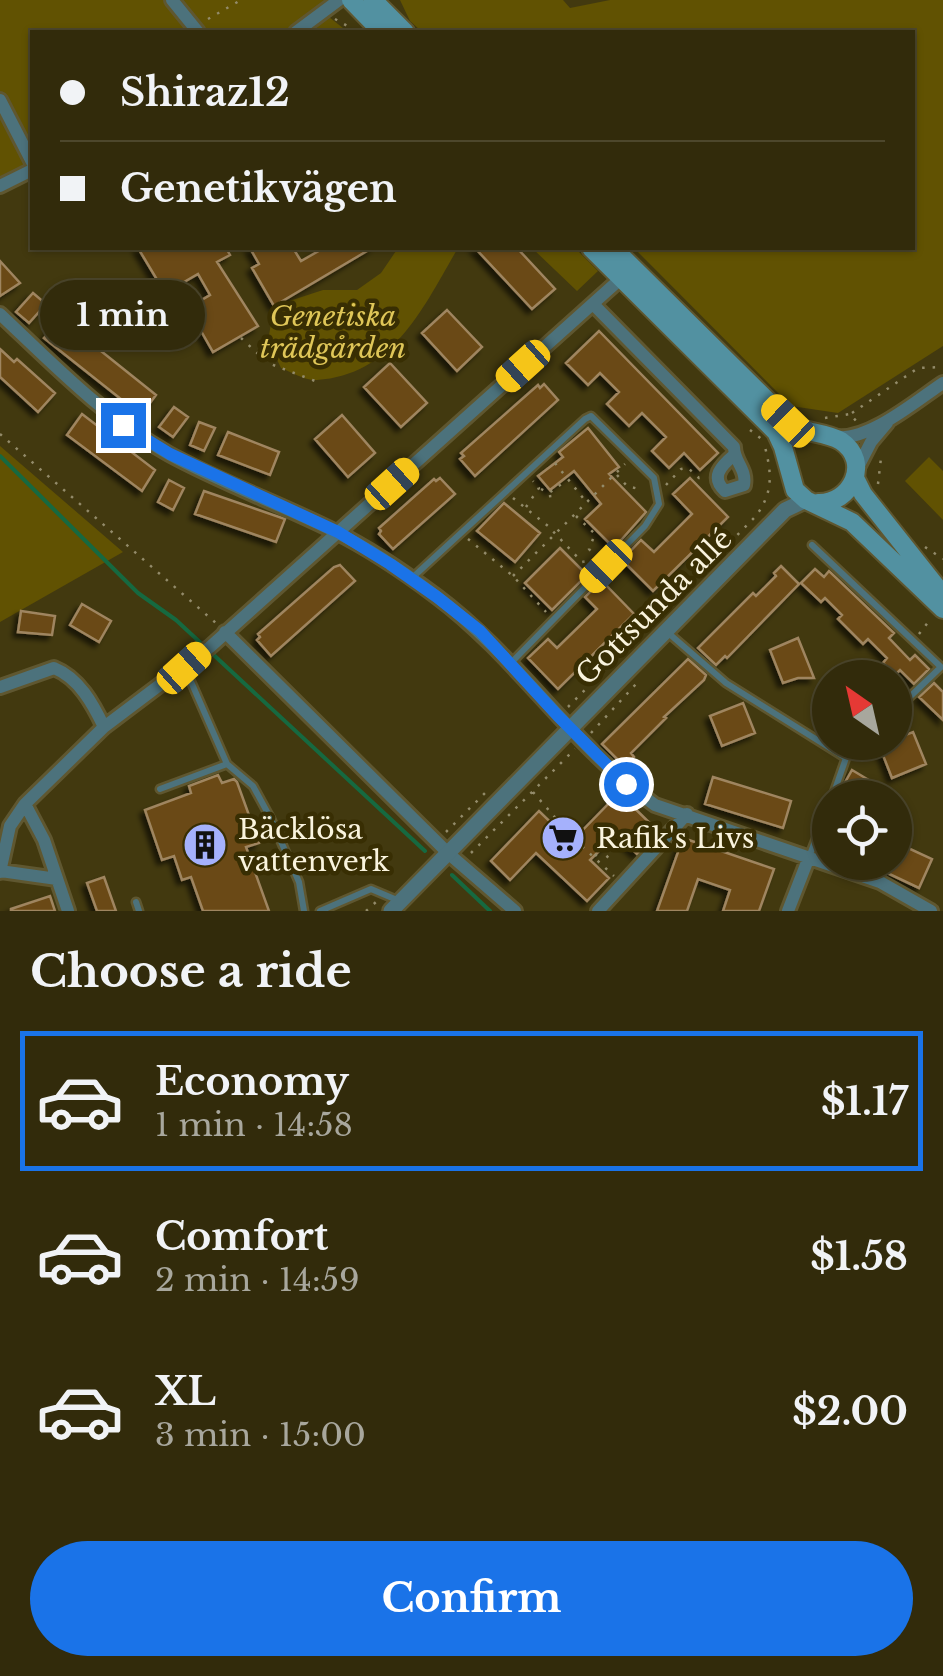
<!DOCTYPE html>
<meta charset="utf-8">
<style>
:root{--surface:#322b0b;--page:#3a3314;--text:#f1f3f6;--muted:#a8a79d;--line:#4d472c;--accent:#1a73e8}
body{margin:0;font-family:"Libre Baskerville",serif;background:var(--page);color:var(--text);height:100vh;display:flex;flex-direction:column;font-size:38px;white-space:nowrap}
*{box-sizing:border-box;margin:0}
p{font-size:32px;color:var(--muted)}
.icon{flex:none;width:55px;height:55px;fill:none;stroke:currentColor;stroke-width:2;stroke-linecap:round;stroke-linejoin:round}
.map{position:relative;height:911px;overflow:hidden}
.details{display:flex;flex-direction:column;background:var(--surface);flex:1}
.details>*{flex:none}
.hud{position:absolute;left:30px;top:30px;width:885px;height:220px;border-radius:0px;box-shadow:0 2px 8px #0004,0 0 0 2px var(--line);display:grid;align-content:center;height:220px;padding:0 30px;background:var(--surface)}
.needle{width:65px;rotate:326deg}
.controls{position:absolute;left:812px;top:660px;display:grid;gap:20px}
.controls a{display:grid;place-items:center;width:100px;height:100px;border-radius:50%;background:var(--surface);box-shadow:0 2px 8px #0004,0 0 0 2px var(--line);font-size:50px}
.end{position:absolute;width:45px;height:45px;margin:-22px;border:12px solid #1a73e8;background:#fff;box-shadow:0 0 0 5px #fff}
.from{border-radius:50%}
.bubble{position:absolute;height:70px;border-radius:35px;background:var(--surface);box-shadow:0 2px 8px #0004,0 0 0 2px var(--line);font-size:32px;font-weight:800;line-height:70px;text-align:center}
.car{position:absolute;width:30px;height:60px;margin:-30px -15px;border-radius:12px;box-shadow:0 0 8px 2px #0007;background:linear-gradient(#f5c518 24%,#345 0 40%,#f5c518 0 76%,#345 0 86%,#f5c518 0)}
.hud b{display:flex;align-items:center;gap:35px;height:95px;font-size:38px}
.hud b+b{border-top:2px solid var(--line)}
.hud i{width:25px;height:25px;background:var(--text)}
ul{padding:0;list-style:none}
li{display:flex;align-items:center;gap:30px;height:140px;margin:0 20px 15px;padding:0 10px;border:5px solid transparent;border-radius:0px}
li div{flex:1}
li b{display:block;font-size:38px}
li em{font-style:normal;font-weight:800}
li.on{border-color:var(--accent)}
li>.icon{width:90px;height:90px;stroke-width:1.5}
h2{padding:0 30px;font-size:45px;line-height:120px}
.button{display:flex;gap:20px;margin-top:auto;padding:20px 30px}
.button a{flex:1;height:115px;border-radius:60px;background:var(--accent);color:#fff;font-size:40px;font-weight:800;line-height:115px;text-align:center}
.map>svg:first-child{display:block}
.green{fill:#615202}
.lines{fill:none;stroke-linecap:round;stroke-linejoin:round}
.stream{stroke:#166940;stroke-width:4}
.building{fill:#6a4a13;stroke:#9f8560;stroke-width:2.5;filter:url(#shadow)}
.service-casing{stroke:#5f5730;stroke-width:11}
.minor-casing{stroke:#5f5730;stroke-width:18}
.tertiary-casing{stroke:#5f5730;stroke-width:20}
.secondary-casing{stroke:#5f5730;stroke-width:22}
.path{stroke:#938b6a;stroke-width:2.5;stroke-dasharray:2.5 8;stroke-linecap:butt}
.service{stroke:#4c727c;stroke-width:6}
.minor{stroke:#4c727c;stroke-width:12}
.tertiary{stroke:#4c727c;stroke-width:15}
.secondary{stroke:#5291a1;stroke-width:18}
.route{stroke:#1a73e8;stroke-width:12}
.labels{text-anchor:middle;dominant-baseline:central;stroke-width:9;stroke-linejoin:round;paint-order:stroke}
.park-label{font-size:28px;font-style:italic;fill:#dfc658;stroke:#382e03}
.street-label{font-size:28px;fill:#faf4de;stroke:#382e03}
.poi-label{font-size:28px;fill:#faf4de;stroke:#382e03;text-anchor:start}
</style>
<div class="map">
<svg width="943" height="911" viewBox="0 0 943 911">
<defs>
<filter id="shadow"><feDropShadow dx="-4.5" dy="4.5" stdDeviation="2.5" flood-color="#0009"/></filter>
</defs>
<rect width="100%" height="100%" fill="#42390f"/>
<path class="green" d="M0,0H327L324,13L348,32H318L312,23L296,32H32V170L0,186Z
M400,0H563L570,8L610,0H943V346L838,413L791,406L634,248H912V32H422L410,21Z
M398,248H458C424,306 394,375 317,380C306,381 291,372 281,368L268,341L274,306L323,290H357L381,273Z
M532,248H575L598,271L577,291Z
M0,446L123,552L0,622Z
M929,457L943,471V520L905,481Z"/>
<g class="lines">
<path class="stream" d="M0,456L138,593L176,620L425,851
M452,875L490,911"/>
</g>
<path class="building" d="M138,248H226L230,255L217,262L258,326L213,352L188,308L210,295L198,274L165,293Z
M250,248H293L301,261L324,248H372L274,306L252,268L259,264Z
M475,248H517L555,289L532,309Z
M0,261L20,283L0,296Z
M33,293L46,304L29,323L16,312Z
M447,310L482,347L457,371L422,333Z
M61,319L156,395L141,415L44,338Z
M599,331L718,453L700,470L684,453L669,468L652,451L666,437L642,413L629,426L607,404L619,392L600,373L588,385L566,363Z
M0,349L14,362L17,359L55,393L38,412L0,377Z
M390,363L427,403L401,427L364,387Z
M544,384L558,400L475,476L460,459L464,456L461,453L538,385L540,388Z
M174,407L188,417L173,437L159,427Z
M82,414L155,470L142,491L67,435Z
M342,415L375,453L348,477L315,439Z
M199,422L215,428L204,451L190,445Z
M588,428L619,467L609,474L646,512L614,548L585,519L601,504L574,471L550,490L538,476L563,457L559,452Z
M228,432L279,452L270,475L218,455Z
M440,478L455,494L393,549L379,534L381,531L379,528L434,479L436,481Z
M690,478L728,517L653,591L622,560L641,540L654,552L692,514L673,494Z
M169,480L184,488L173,510L158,502Z
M204,491L285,519L276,542L195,514Z
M504,503L540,533L515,562L477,531Z
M560,548L587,575L552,610L525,583Z
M340,565L355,581L271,656L257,640L260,637L258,634L334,567Z
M781,566L799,584L727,658L725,656L716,665L698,648L753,593L756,596L776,576L774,573Z
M815,569L824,577L829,571L894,633L889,638L910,660L915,655L929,669L914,684L900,670L895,675L883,663L887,658L868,639L863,644L838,619L842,615L825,598L821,602L801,583Z
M604,583L634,614L558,689L528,658L548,639L557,648L597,609L585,597L597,585L600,587Z
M82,604L111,621L99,642L70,625Z
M21,611L55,616L52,635L18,632Z
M798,638L814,678H798L783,683L770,650Z
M688,659L706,675L704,680L664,717L666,718L631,753L634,757L625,767L602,744Z
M934,683L943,692V720L919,697Z
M743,703L755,733L722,746L710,716Z
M913,732L926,764L892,778L879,745L895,742V739Z
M852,770L882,788L877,798H862L843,786Z
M218,775L222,783L234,779L237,782L259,843L246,847L269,911H203L191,877L182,880L174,856L162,860L145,810L191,793L189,786Z
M713,777L791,801L783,828L705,804Z
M619,793L658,831L637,854L616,834L590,860L609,878L587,901L536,853L510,880L491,861L539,811L571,842Z
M683,838L774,869L759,911H723L730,890L698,879L687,911H657Z
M895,842L932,859L919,888L864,862H895Z
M104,877L116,911H97L87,883Z
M50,896L55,911H11V909Z"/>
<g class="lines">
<defs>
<path id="service" d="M812,545L941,667L895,711
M412,578L585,419L591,416L654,478L659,504L645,526L510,664
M666,631L726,683L846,758L832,798
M185,668L227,764L253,786L271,819L299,882L304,911
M846,758L863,742
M160,789L227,764
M809,857L830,802
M136,902L139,911
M320,911L371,889L397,900"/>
<path id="minor" d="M172,0L198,32
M296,32L339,0
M0,100L32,162
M0,186L32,170
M593,304L734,447C734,462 747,469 744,485L725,491C710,477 721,466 734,455
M0,314C53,364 105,418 169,454C222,483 280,504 334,531C370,549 404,572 436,596C518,657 572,746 655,805L880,882L931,911
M836,437C869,441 916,401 943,383
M857,469L871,442L887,423
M225,632L449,854L515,911
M0,687L54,668C79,678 93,704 104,727
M25,804L44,840L68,911
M0,871L57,879
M0,872L10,826L25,804L104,727L210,647L627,273
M598,911L687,814
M788,911L809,857"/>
<path id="tertiary" d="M391,911L785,510L806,500"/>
<path id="secondary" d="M351,0L382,32
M373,0L405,32
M591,248L776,432L783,447L795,490L806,500L852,522L943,609
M613,248L794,427C809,433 828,433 841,441C872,462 851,504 818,503
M855,478L863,494L943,595"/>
</defs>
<use href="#service" class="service-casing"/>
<use href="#minor" class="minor-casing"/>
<use href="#tertiary" class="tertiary-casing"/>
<use href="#secondary" class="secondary-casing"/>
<path class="path" d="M208,19L241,0
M335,19L358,32
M241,338L268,363L315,381
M852,413L918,368L943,367
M825,418L850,414L857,422
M750,430L763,440
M0,434L217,624
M555,463L587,503
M617,475L627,486L643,490
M878,484L881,458L879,453
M666,485L681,469L688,468L699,478L707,477
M541,489L549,493L567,480
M550,495L551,504
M513,498L548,526L582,562L598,559
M526,507L539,488L533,481
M576,516L595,534L589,549L596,557
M468,539L513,576L546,612
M925,547L943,559
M513,576L625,464
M919,634L929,621
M568,707L756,516C773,492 772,475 765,447
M591,733L636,684
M533,792L572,837L614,876
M446,832L486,792
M471,853L575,749
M595,856L606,845L613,851L601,863
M366,911L376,902"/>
<use href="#service" class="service"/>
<use href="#minor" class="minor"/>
<use href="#tertiary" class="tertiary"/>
<use href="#secondary" class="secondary"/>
</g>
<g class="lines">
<path class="route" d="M123,425L170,454L338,532L390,564L437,597L480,631L558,716L626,784"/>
</g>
<defs>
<symbol id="supermarket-disc" viewBox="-11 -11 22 22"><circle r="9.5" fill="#a5b1fc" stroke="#382e03"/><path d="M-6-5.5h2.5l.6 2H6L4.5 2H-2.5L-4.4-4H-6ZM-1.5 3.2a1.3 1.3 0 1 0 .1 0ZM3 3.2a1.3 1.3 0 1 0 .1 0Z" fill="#111"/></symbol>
<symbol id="building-disc" viewBox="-11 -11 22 22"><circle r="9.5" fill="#a5b1fc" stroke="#382e03"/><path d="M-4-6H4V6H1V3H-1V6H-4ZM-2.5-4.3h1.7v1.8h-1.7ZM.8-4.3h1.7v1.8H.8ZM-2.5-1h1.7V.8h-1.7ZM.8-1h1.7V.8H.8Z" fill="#111"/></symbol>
</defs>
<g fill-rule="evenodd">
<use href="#supermarket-disc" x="538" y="813" width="50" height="50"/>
<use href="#building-disc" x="180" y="820" width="50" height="50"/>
</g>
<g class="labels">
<g class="park-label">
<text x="333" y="316">Genetiska<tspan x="333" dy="32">trädgården</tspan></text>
</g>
<g class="street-label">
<text transform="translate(654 607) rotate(-45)">Gottsunda allé</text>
</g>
<g class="poi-label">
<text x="238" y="829">Bäcklösa<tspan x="238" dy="32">vattenverk</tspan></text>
<text x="596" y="838">Rafik's Livs</text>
</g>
</g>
</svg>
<div class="controls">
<a><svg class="needle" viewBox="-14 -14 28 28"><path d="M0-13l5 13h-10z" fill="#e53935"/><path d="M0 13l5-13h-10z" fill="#a8a79d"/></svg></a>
<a><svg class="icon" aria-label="locate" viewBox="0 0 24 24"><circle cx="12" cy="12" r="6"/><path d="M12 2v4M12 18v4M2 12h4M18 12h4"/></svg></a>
</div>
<i class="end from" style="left:626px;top:784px"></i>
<i class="end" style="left:123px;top:425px"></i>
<div class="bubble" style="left:40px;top:280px;width:165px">1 min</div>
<i class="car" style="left:523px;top:366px;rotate:228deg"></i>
<i class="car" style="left:788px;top:421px;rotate:314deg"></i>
<i class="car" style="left:392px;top:484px;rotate:48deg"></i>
<i class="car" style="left:606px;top:566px;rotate:224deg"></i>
<i class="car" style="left:184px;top:668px;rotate:48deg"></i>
<div class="hud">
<b><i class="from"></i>Shiraz12</b>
<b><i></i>Genetikvägen</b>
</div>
</div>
<section class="details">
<h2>Choose a ride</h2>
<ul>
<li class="on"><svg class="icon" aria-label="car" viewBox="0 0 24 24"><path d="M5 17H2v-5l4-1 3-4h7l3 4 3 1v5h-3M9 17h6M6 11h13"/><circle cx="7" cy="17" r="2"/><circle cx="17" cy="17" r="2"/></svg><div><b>Economy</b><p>1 min · 14:58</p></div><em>$1.17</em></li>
<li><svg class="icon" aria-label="car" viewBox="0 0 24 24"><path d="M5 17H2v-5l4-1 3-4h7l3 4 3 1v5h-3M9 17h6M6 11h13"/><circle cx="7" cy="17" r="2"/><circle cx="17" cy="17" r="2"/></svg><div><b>Comfort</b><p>2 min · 14:59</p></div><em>$1.58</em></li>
<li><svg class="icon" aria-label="car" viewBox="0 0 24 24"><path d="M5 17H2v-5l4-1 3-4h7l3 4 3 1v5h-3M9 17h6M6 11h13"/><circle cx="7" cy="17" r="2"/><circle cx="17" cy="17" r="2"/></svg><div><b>XL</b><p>3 min · 15:00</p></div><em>$2.00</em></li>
</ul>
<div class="button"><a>Confirm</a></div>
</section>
